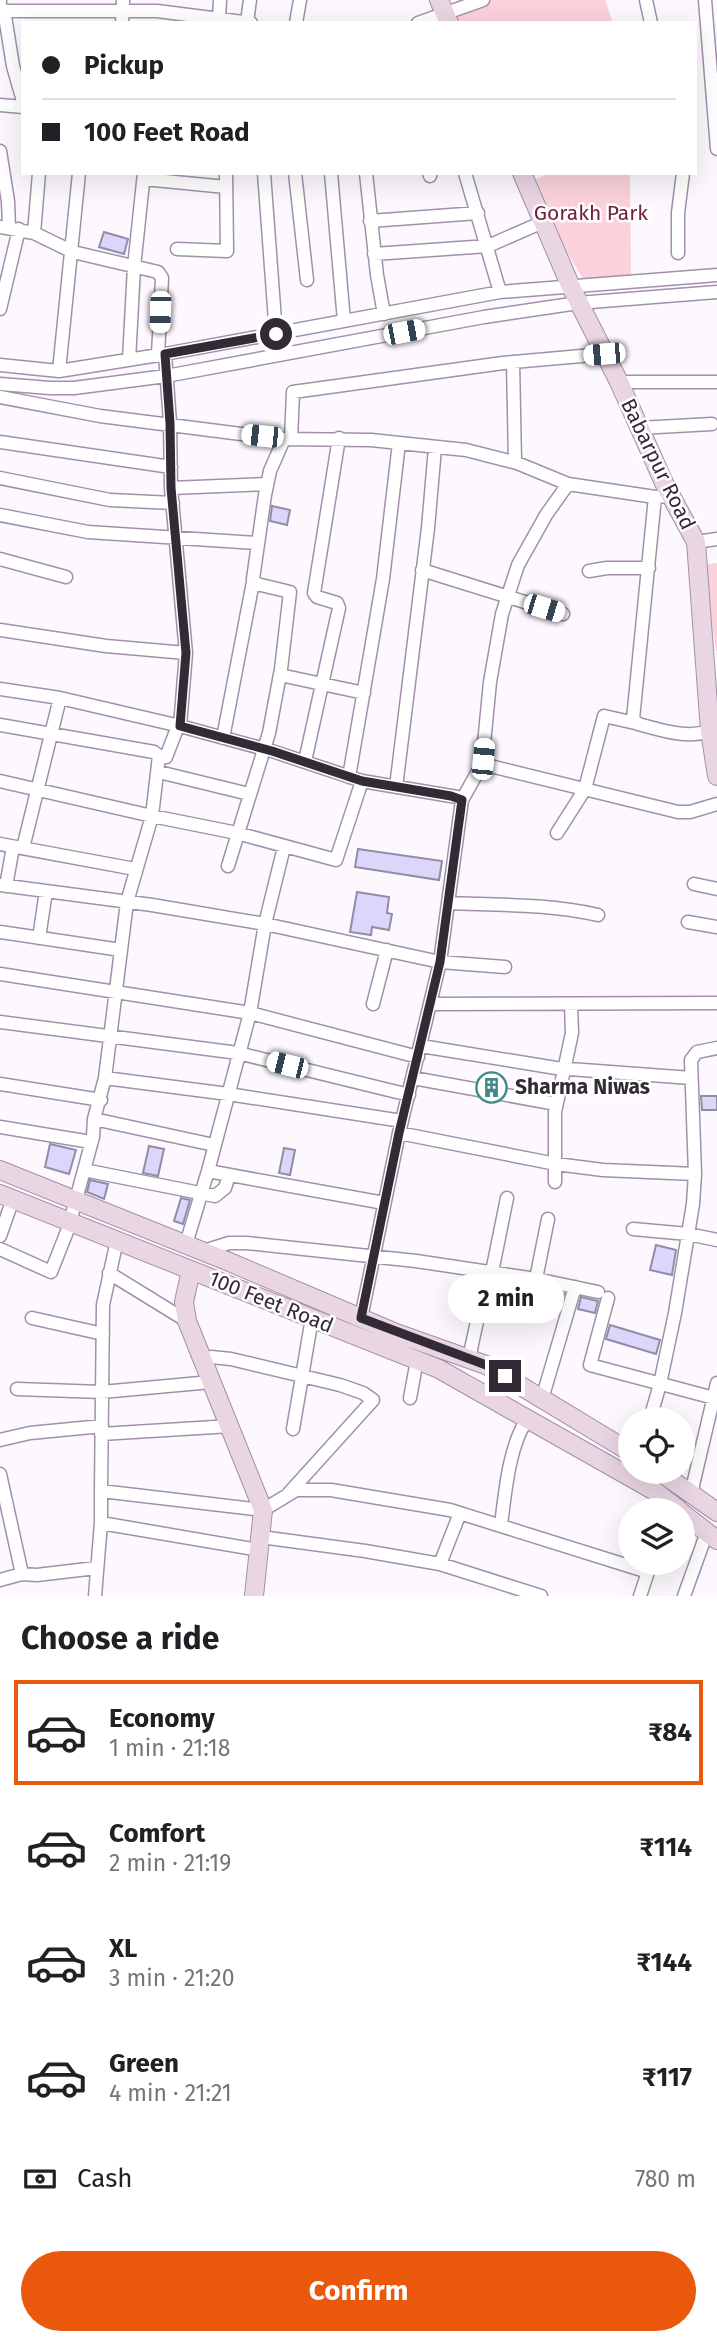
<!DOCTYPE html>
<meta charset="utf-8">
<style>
:root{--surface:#fff;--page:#f6f6f6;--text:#202124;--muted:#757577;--line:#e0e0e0;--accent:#ea580c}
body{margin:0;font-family:"Fira Sans",sans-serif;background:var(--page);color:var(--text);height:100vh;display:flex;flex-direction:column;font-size:26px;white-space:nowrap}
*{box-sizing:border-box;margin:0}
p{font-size:23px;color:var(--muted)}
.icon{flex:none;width:38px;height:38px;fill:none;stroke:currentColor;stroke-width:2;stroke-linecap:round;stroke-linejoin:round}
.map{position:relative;height:1596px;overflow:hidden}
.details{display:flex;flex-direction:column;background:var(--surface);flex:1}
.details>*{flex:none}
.banner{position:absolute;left:21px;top:21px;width:676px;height:154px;border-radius:0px;box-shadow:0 7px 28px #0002;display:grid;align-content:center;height:154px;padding:0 21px;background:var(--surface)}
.fabs{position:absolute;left:618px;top:1407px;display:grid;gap:14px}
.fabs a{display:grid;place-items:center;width:77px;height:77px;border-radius:50%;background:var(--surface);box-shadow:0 7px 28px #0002;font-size:35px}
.end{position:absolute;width:32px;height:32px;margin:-16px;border:9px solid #322b35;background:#fff;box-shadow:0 0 0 4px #fff}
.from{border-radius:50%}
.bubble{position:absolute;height:49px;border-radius:24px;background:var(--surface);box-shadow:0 7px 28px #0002;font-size:23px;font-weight:700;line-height:49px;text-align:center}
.car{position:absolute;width:21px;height:42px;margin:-21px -10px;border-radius:9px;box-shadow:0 0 5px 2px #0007;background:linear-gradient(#fff 24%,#345 0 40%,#fff 0 76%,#345 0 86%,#fff 0)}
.banner b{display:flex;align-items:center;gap:24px;height:66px;font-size:26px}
.banner b+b{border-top:2px solid var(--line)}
.banner i{width:18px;height:18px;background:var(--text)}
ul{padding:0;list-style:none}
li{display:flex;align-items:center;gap:21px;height:105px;margin:0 14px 10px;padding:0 7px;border:4px solid transparent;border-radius:0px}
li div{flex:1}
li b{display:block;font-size:26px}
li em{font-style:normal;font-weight:700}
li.selected{border-color:var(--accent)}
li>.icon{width:63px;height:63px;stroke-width:1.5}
h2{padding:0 21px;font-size:32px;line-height:84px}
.pay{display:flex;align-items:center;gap:18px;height:77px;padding:0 21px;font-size:26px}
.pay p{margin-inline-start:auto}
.cta{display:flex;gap:14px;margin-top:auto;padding:14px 21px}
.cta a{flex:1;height:80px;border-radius:42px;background:var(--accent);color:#fff;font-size:28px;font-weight:700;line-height:80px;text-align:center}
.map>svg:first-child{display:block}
.green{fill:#fbd2db}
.building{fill:#dbd6fa;stroke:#918ca7;stroke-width:2}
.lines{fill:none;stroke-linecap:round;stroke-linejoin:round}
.street-casing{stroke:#a290a9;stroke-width:15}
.secondary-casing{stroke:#a290a9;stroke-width:20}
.street{stroke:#fff;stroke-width:12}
.secondary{stroke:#ead5e3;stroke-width:18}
.route{stroke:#322b35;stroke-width:9}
.labels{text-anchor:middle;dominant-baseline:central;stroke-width:5;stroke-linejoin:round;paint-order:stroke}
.park-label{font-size:21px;fill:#71233d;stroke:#fff}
.street-label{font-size:21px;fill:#322b35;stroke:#fff}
.poi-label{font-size:21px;font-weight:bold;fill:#322b35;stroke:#fff;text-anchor:start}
</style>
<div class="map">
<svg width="717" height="1596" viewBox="0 0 717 1596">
<rect width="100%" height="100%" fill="#fcf8fe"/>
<path class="green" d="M459,0H605L613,23H457L450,5Z
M550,173H630L631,276L585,282C568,253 540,212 536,179Z
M717,563V651H716L704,565Z"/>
<path class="building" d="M104,232L128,239L124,254L99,247Z
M272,506L290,510L287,525L270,521Z
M358,849L442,861L439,880L355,867Z
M357,892L389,897L387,913L392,914L389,930L372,927L371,935L350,932Z
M701,1096H717V1110H702Z
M50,1144L76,1150L69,1174L45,1167Z
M149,1146L164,1149L158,1176L143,1173Z
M284,1148L295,1150L290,1175L279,1173Z
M90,1180L108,1184L104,1199L87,1192Z
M181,1198L190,1200L183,1224L174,1221Z
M656,1245L676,1250L672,1275L650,1270Z
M546,1290L564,1294L561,1304L544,1300Z
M581,1297L598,1301L595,1313L578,1309Z
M610,1325L660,1340L656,1354L606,1339Z"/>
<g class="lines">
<defs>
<path id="street" d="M646,0L651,23
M705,0L717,149
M0,2V0
M4,10L13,66L23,101
M0,11H157L251,23
M219,18L220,0
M247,22L250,0
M122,23L123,0
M296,23L300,0
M418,23L483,0
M0,105L23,107
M0,151L8,201L9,228
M264,173L276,334
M295,173L307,280
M331,173L344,321
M366,173L377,275L384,314
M429,173L430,176
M465,173L500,292
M144,179L226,187
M370,221L478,213
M0,227L34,233L73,252L158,272L162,278L158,354
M34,233L39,173
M177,249L227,251L226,173
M678,253V213L683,173
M374,254L488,246L543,222
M0,309L19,229
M165,354L170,423L171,488L186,653L180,726
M129,360L134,267L144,173
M513,362L515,462
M0,365L59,371L165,354L500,292L717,275
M59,371L79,173
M619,382H717
M0,384L50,388H74L166,376L484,317L578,303L717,292
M0,397L100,416L241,434L284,439L371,440L466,450L517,463L568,484L655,497L671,496
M639,428L712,424
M291,439L293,392L503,363L604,354
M0,442L171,467
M0,478L110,500L173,503
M171,488L267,484
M655,497L633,719L638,724C662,730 685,739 710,731
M0,515L88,532L257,543
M696,542L717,539
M0,559L66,577
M422,570L563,614
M589,571L607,568H649
M0,630L106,646L186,653
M280,675L364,693
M0,689L60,698L180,726L272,751L362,781L457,797L462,800
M0,725L154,752L159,756L166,757L178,726
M223,738L253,582
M305,761L339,608L337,603L317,597L314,593L339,438
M482,764L678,812H690L717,804
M159,772L249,794
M349,777L383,579L399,443
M0,781L152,816L237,833L336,860L362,781
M396,787L428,528L435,448
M557,833L585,789L604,716L635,723
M0,844L135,869
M23,848L60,698
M228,866L269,733L281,669L290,592L257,584L253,579L265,495L270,471L284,439
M694,884L717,889
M0,885L152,905L265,924L440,962L505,967
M6,886L13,847
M449,903C499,905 549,904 598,915
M688,922L717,927
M0,932L121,950
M39,938L46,891
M0,974L250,1013L418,1057
M373,1004L387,950
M430,1004L717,1003
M0,1022L238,1053L409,1095
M421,1046L556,1068L691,1078
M105,1078L228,1094L402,1121
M413,1078L556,1104
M0,1084L101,1100
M94,1119L214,1145
M0,1127L91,1142
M399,1133L556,1164L603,1170L695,1174
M84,1170L215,1196L225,1188L229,1175
M208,1171L250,1013L265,924L284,847
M555,1182V1112L572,1033L571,1004
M633,1229L688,1234L717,1240
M0,1236L13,1199
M186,1244L208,1171L384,1203
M0,1249L51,1272L68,1229L93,1137L94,1119L105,1078L127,902L152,816L159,756
M204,1251L229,1243H247L416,1261L536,1279L598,1292
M492,1272L507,1198
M109,1273L187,1321
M536,1279L548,1219
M608,1298L590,1365L714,1398
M32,1318L103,1334
M361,1318L399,1133L440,962L462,800L482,764L490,682L502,614L518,565L546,515L568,484
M471,1359V1349L488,1271
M203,1360L211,1357L231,1359L340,1385L363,1393L373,1400L289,1493
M17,1389L102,1392L211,1382
M410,1398L417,1360
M542,1399L575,1287
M650,1419L660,1384L675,1313L693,1204L695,1174L691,1060L697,1052L717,1048
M293,1429L312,1318
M101,1434L231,1426
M0,1440L30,1433L102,1426
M0,1474L22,1574L37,1575L96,1568
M101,1491L103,1305L117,1240
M693,1495V1485L717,1383
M101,1523V1491L263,1510L296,1490H331L450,1510L648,1572
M501,1525C505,1494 509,1445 527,1420
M261,1537L365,1551L440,1564L541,1596
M440,1564L460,1513
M0,1580L22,1574
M95,1596L101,1523L259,1550
M640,1596L651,1563
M684,1596L707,1532"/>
<path id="secondary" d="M439,0L449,23
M522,173L571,287L619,382L665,485L696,542L710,731L717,776
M0,1170L227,1261L396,1333L486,1365L630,1452
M0,1194L439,1369L653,1490L679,1510
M191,1270L184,1302L187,1321L263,1510L254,1596
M660,1472L717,1512
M682,1513L717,1540"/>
</defs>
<use href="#street" class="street-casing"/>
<use href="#secondary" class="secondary-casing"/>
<use href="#street" class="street"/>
<use href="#secondary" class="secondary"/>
</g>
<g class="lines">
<path class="route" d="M276,334L165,354L170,423L171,488L186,653L180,726L272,751L362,781L451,796L462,800L440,962L399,1133L361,1318L486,1365L505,1376"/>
</g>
<defs>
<symbol id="building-ring" viewBox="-11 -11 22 22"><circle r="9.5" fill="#fff" stroke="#40888a" stroke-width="1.5"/><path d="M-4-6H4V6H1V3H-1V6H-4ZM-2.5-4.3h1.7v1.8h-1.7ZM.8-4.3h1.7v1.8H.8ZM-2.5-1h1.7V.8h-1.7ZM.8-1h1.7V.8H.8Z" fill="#40888a"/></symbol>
</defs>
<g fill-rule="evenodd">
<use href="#building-ring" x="474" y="1070" width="35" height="35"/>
</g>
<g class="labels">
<g class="park-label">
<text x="591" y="213">Gorakh Park</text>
</g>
<g class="street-label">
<text transform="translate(658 464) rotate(64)">Babarpur Road</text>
<text transform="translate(271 1302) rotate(22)">100 Feet Road</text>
</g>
<g class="poi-label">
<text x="515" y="1087">Sharma Niwas</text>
</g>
</g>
</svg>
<div class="fabs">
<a><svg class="icon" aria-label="locate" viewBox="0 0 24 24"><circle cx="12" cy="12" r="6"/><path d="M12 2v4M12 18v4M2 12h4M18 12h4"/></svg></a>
<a><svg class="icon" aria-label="layers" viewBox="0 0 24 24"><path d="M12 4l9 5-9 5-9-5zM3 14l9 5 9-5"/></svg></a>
</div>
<i class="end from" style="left:276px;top:334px"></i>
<i class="end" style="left:505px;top:1376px"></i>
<div class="bubble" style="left:448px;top:1274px;width:116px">2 min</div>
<i class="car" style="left:160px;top:312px;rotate:182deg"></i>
<i class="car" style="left:404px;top:332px;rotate:79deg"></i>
<i class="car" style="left:604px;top:354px;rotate:265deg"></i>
<i class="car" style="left:262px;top:436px;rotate:276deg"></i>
<i class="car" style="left:544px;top:608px;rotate:107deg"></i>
<i class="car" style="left:483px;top:759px;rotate:5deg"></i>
<i class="car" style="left:287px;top:1065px;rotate:284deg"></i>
<div class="banner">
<b><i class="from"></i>Pickup</b>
<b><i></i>100 Feet Road</b>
</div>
</div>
<section class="details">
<h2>Choose a ride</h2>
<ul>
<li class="selected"><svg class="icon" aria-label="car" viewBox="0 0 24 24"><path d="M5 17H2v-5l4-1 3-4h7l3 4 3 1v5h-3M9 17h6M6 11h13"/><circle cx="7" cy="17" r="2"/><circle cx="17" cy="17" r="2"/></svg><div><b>Economy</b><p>1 min · 21:18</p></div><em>₹84</em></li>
<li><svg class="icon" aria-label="car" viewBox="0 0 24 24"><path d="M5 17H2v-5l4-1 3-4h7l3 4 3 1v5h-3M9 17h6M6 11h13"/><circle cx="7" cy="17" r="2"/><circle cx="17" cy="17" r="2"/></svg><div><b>Comfort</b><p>2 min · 21:19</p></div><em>₹114</em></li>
<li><svg class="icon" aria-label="car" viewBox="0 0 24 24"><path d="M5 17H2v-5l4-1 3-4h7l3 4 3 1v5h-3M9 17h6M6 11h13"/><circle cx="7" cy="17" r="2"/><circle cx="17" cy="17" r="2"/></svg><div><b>XL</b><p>3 min · 21:20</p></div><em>₹144</em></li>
<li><svg class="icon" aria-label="car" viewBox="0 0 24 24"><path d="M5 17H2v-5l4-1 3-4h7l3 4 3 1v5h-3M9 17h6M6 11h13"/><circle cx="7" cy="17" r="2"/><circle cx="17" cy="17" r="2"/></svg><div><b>Green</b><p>4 min · 21:21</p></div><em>₹117</em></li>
</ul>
<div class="pay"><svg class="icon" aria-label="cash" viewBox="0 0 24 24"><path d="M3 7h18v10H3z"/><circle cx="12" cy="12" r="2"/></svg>Cash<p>780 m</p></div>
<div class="cta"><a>Confirm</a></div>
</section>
